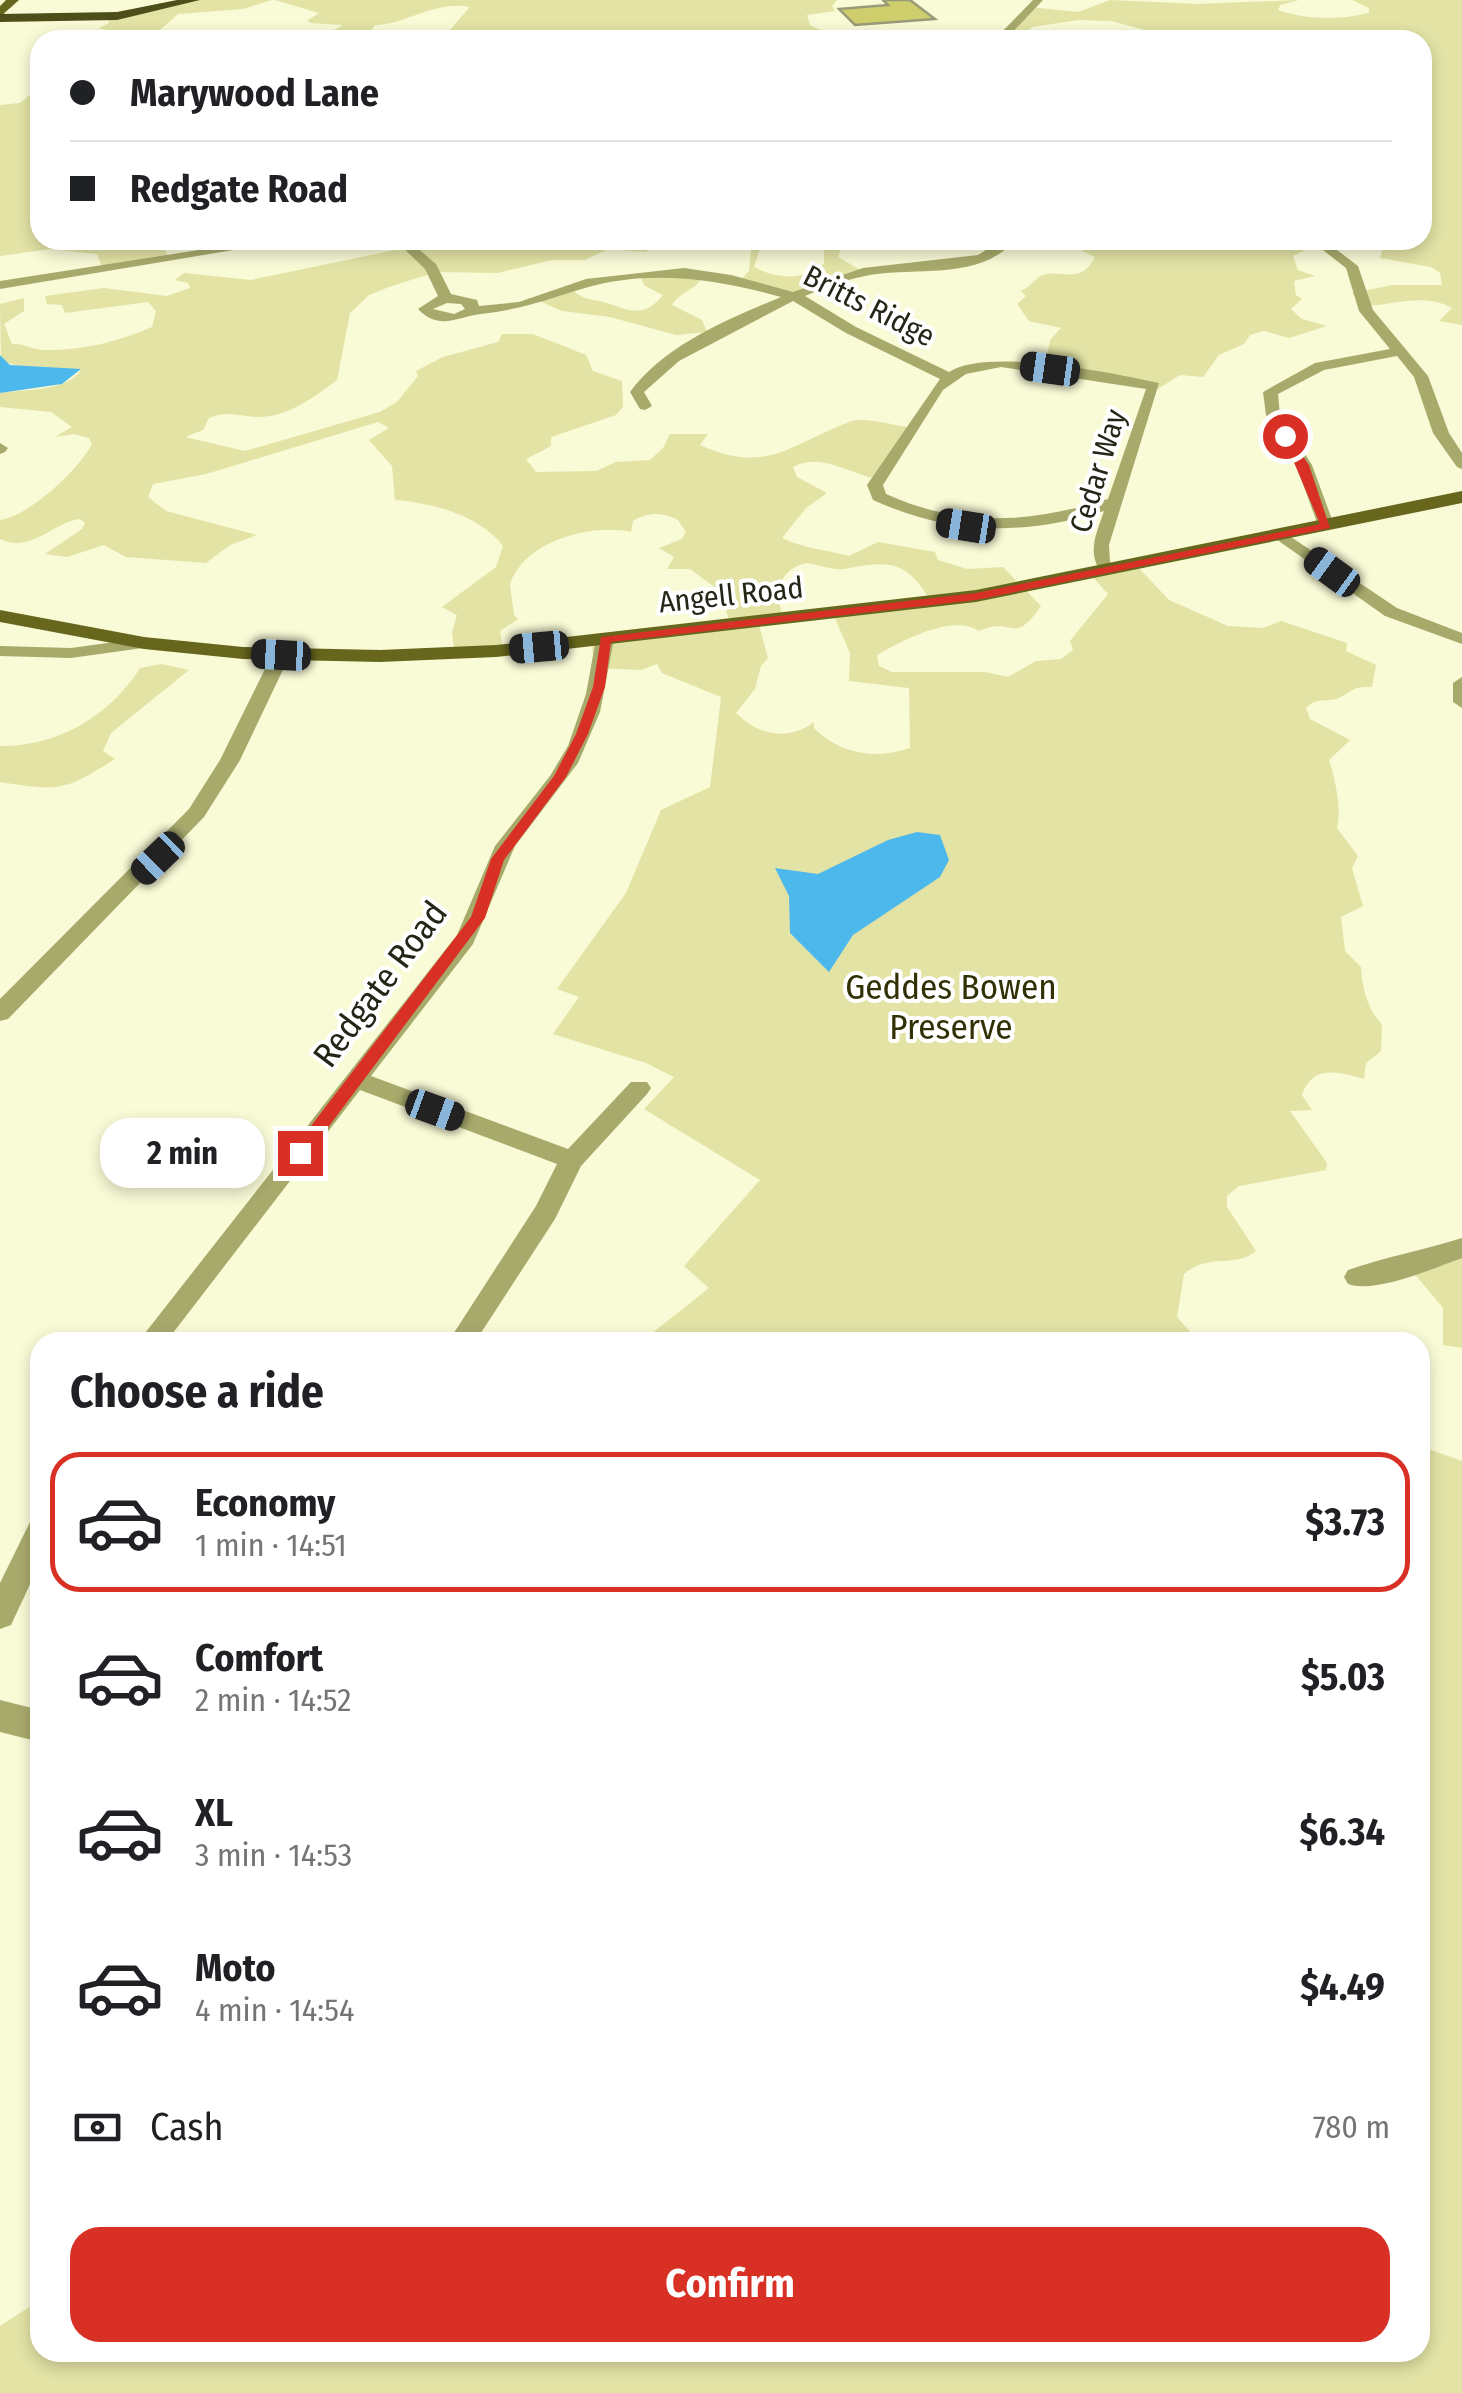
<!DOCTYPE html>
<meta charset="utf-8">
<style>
:root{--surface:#fff;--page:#f6f6f6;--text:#202124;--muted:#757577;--line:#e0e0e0;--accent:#d93025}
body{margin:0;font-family:"Fira Sans Condensed",sans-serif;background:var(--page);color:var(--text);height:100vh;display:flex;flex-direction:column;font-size:38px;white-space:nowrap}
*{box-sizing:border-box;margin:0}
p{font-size:32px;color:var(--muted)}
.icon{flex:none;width:55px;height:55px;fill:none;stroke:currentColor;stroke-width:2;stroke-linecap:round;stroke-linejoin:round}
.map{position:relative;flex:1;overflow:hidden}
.drawer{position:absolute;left:30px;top:1332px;width:1400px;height:1030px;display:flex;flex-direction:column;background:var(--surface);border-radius:30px;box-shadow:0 5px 15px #0003}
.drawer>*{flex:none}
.banner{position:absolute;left:30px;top:30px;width:1402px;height:220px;border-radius:30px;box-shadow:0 5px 15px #0003;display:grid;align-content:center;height:220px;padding:0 40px;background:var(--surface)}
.end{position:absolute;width:45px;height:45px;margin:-22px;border:12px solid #d93025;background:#fff;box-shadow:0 0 0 5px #fff}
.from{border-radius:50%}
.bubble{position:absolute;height:70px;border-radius:30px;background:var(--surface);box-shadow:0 5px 15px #0003;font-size:32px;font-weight:700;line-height:70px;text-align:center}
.car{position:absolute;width:30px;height:60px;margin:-30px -15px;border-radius:12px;box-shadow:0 0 8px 2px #0007;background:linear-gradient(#222 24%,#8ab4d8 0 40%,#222 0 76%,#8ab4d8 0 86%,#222 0)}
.banner b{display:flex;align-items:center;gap:35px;height:95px;font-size:38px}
.banner b+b{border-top:2px solid var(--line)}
.banner i{width:25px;height:25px;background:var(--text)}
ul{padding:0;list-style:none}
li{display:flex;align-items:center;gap:30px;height:140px;margin:0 20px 15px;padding:0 20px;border:5px solid transparent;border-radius:30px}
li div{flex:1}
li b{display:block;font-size:38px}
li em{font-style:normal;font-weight:700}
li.on{border-color:var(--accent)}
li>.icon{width:90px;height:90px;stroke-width:1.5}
h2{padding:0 40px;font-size:45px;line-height:120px}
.pay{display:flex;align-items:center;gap:25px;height:110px;padding:0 40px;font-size:38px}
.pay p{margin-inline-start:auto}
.cta{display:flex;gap:20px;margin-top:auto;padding:20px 40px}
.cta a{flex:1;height:115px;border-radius:30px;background:var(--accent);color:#fff;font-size:40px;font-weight:700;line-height:115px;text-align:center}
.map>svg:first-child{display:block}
.green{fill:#e2e3a5;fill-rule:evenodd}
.water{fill:#4db8ec}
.building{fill:#cecf6c;stroke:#999a78;stroke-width:2.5}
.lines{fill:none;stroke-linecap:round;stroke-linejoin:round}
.minor{fill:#a8aa6c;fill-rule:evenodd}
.major{fill:#66661d;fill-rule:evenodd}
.highway{fill:#4d4e19;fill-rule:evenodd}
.route{fill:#d93025}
.labels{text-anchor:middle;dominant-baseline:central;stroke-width:8;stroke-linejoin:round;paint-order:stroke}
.far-street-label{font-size:30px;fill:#252518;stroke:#fff}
.street-label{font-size:35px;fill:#252518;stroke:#fff}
.park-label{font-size:35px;fill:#313105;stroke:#fff}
</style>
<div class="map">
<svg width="1462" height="2393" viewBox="0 0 1462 2393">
<rect width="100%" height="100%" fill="#f9fad6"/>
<path class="green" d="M194,0H272L243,9L178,14L151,38L92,40L105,30L99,28L109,23L108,17Z
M275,0H837L832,6L835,11L807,15L810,25C844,45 889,30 928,37L573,40L477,32L435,40L442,39L470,7C436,0 407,24 375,25L365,40H317L343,25L311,23L307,21L319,13Z
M1110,0L1197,4L1299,0L1280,5L1278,10C1307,20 1339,20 1369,13V8L1352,0H1462V325L1439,321L1452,308C1423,292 1392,306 1362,306L1352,293L1393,285H1442L1440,273L1431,267L1380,258L1383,246L1369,240H1422V40H1225L1205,33L1183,40L1111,21L1079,20L1032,27L1019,40H999L1029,7L1078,12Z
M40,87V240H172L163,244L169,259L103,269L97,254L50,249L0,256V105L20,103Z
M529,240H689L688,247L662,244L645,252L608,249L585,260H551L498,273L436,272L389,287L369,295L350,313L337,380C314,397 287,418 257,417C239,416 227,410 209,418L203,430L185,437L245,451L380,412L397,402L418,376L416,371L443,357L498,342L502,334H533L586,355L593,371L622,381L623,407L616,415L551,437V446L526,459L536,472L596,471L616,462L650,460L663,448L670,434H708L700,445C767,475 789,445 849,422C864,416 895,426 912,428L877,479C847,473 822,452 793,467L797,477L827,493L806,508L782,538C803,548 826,550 849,556L878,542L935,552L938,560L967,569L1003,567L1041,606C1012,648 1013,615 979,631C953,613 901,641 877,655L879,666L892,672H985L1008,677L1036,661L1061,659L1073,650L1070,641L1108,594L1091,575L1137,566L1169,600L1228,626L1263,628L1281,621L1347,643L1346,651L1376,665L1372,687C1354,686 1353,691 1339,698C1326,703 1318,696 1306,708L1310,719L1350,740L1329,760C1335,779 1342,808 1337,828L1358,856L1352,868L1363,906L1341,917L1345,951L1361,967C1362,986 1367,1010 1382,1024L1381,1051L1366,1063L1364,1079C1338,1072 1313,1064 1302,1095L1312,1110L1290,1111L1327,1163L1326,1170L1239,1186L1227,1196V1207L1256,1251C1233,1269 1211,1252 1184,1274L1177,1317L1199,1342H641L709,1288L684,1266L760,1180L644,1109L674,1077L646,1063L553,1034L579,997L557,989L626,893L661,810L710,787L721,697L662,673L657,664L641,670L594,668L592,644L731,626L725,607L728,597L690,569H667L674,557L659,548L682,539L686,532L678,520C661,512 649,512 633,521L631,532C591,523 524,541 510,584L514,615L518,619L500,631L503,651L455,654L452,633L457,615L442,607L496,567L503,546C480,515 432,503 395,500L392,466L369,440L389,428L378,422L206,474L153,484L148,497L166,511L257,535L230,545L206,563L126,557L104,545L67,557L45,554L82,529L85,523L80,519C53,522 31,554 0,539V520C30,516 79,469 92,444L89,438L74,434L55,437L72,427L51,412L0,407V393C24,389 67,392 81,370L26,368L1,361L0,304L24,298V311L4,324L12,344C24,343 31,349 43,350C80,351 118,342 152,327L156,311L148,302L65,313L62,305L47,304L45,296L104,288L167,296L190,288L188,283L175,280L184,273L251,280L438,241L472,245ZM806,563C818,564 833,571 844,569C889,561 905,559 930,600L834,616L850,653L849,681L909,688L910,748C875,760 840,754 814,728V722C789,741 759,736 736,713L755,689L761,666L768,658L759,625L784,620C775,595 776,571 806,563Z
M752,240H763L754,267C777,279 803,281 824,264V247L787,250L774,240H844L838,257L862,271L793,298L739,282L749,271Z
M1090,240L1289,241L1304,251L1293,256L1298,270L1315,276L1294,281L1296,295L1302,299L1291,309L1302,319L1327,326L1289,338L1264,331L1250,335L1244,344L1219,355L1203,377L1180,375L1156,390L1044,369L1050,340L1061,328L1029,321L1017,304L1026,296L1021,291C1029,288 1036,278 1041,276C1060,267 1080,287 1095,257L1082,251L1092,246Z
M640,276H703C696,291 680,291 672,305L702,320L707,332L676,335L610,317L562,311L537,300L574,291C586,302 598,299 613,305C634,313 647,315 663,295L645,286Z
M161,664L189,670L111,733L103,751L115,759C63,792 60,791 0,782V746C57,747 110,716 140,668Z
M1462,1251V1348L1443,1345V1308L1413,1272Z
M1420,1446L1462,1461V2393H0V2326L40,2300V2352H1420Z"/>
<path class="water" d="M0,355L10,365L81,369L62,384L0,393Z
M917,832L940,835L949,860L940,877L853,935L829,972L790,933L789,896L775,868L818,874L888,840Z"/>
<path class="building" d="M883,0H910L935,19L855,25L839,9L888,5Z"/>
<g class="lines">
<path class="minor" d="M1033,0H1043L1005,40H994Z
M263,240H293L0,289V281Z
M395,240H408L436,264L451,294L477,300L479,306L519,302L586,279L684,268L731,275L793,292L863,268L978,255L1002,240H1015C979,282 914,266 865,276C844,280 824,288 805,296L856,327L949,372C986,347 1114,373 1159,383L1109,545L1110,562L1117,571L1103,575C1086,553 1096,535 1104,511C1024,536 950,535 873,500L867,485L940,379L846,333L793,301L679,361L644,392L652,406L645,410L640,409L630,392C665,345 728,319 781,297C716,279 650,269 585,288C545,300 524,309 481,314C457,317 439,331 418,309L438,296L425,269ZM447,303L461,304L465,309L454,314L433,309ZM1001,367L1146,389L1108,499C1031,523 961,528 886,494L883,485L943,390L966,374Z
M1310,240H1324L1358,266L1373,310L1428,376L1449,433L1462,453V469L1457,467L1433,433L1414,377L1397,356L1324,370L1278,394L1280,415L1312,465L1334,525L1326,530L1318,525L1296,465L1266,415L1263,392L1315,363L1390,349L1359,311L1346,268Z
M0,443L8,448L5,452L0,454Z
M1282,531L1397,608L1462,633V644L1385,616L1276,539L1274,536Z
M605,634L614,639L600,712L578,763L515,846L473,944L371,1076L568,1149L631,1082H647L651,1088L647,1094L581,1166L555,1219L475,1342H448L536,1206L557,1164L360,1090L166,1342H138L457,935L495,846L550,776L568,746L586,694L596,639Z
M144,638L150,639V647L71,658L0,656V646L71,648Z
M281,650L290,655L240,760L204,817L8,1019L0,1021V999L189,809L220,760L272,655Z
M1462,677V708L1453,702V683Z
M1462,1238V1258C1434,1268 1375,1294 1348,1284L1344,1277L1348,1270C1385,1257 1424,1250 1462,1238Z
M40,1518V1563L11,1625L0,1629V1583L30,1522Z
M0,1700L40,1710V1742L0,1732Z"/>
<path class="major" d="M6,0H19L0,17V6Z
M1462,491V503L976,602L496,657L380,662L243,659L144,649L0,622V610L144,637L243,647L380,650L496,645L976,590Z"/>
<path class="highway" d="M177,0H200L117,20L0,22V14L117,12Z"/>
</g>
<path class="route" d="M1282,434H1288L1309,465L1330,528L976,600L611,642L605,687L588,734L566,777L504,860L485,918L306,1157H294V1148L471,917L491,859L554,776L576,734L593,687L601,637L976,593L1320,524Z"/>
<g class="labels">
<g class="far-street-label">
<text transform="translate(869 306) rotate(27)">Britts Ridge</text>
<text transform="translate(1098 471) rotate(-73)">Cedar Way</text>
<text transform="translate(731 595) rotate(-6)">Angell Road</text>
</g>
<g class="street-label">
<text transform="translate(380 984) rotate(-53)">Redgate Road</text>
</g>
<g class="park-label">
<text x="951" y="987">Geddes Bowen<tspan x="951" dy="40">Preserve</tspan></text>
</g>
</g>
</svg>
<i class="end from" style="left:1285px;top:436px"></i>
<i class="end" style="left:300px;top:1153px"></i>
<div class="bubble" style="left:100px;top:1118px;width:165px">2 min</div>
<i class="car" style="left:1050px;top:369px;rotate:278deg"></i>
<i class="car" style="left:966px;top:526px;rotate:279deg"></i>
<i class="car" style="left:1332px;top:572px;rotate:306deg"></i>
<i class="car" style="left:539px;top:647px;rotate:265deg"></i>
<i class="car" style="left:281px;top:655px;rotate:273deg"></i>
<i class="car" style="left:158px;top:858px;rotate:226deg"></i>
<i class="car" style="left:435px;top:1110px;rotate:110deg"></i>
<div class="banner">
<b><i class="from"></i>Marywood Lane</b>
<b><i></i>Redgate Road</b>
</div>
<section class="drawer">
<h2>Choose a ride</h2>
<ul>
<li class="on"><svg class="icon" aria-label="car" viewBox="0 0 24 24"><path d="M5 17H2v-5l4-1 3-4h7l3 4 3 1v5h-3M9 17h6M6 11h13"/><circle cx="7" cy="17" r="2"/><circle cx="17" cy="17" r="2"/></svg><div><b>Economy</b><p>1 min · 14:51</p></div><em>$3.73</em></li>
<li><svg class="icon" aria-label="car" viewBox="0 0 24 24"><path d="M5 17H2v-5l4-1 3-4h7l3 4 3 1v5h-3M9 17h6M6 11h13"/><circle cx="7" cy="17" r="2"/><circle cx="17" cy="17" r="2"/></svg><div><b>Comfort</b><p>2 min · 14:52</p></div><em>$5.03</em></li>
<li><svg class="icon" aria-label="car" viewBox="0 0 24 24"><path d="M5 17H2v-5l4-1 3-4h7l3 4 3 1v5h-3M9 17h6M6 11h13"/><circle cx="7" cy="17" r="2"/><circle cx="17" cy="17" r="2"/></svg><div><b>XL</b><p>3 min · 14:53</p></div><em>$6.34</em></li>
<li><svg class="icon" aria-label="car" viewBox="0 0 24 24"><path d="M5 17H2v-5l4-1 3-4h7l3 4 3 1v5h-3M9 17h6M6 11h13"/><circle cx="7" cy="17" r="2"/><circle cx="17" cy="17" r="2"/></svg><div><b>Moto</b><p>4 min · 14:54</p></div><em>$4.49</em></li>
</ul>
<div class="pay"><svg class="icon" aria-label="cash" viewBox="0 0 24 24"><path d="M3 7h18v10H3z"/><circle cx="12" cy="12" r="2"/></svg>Cash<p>780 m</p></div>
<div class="cta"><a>Confirm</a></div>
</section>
</div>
